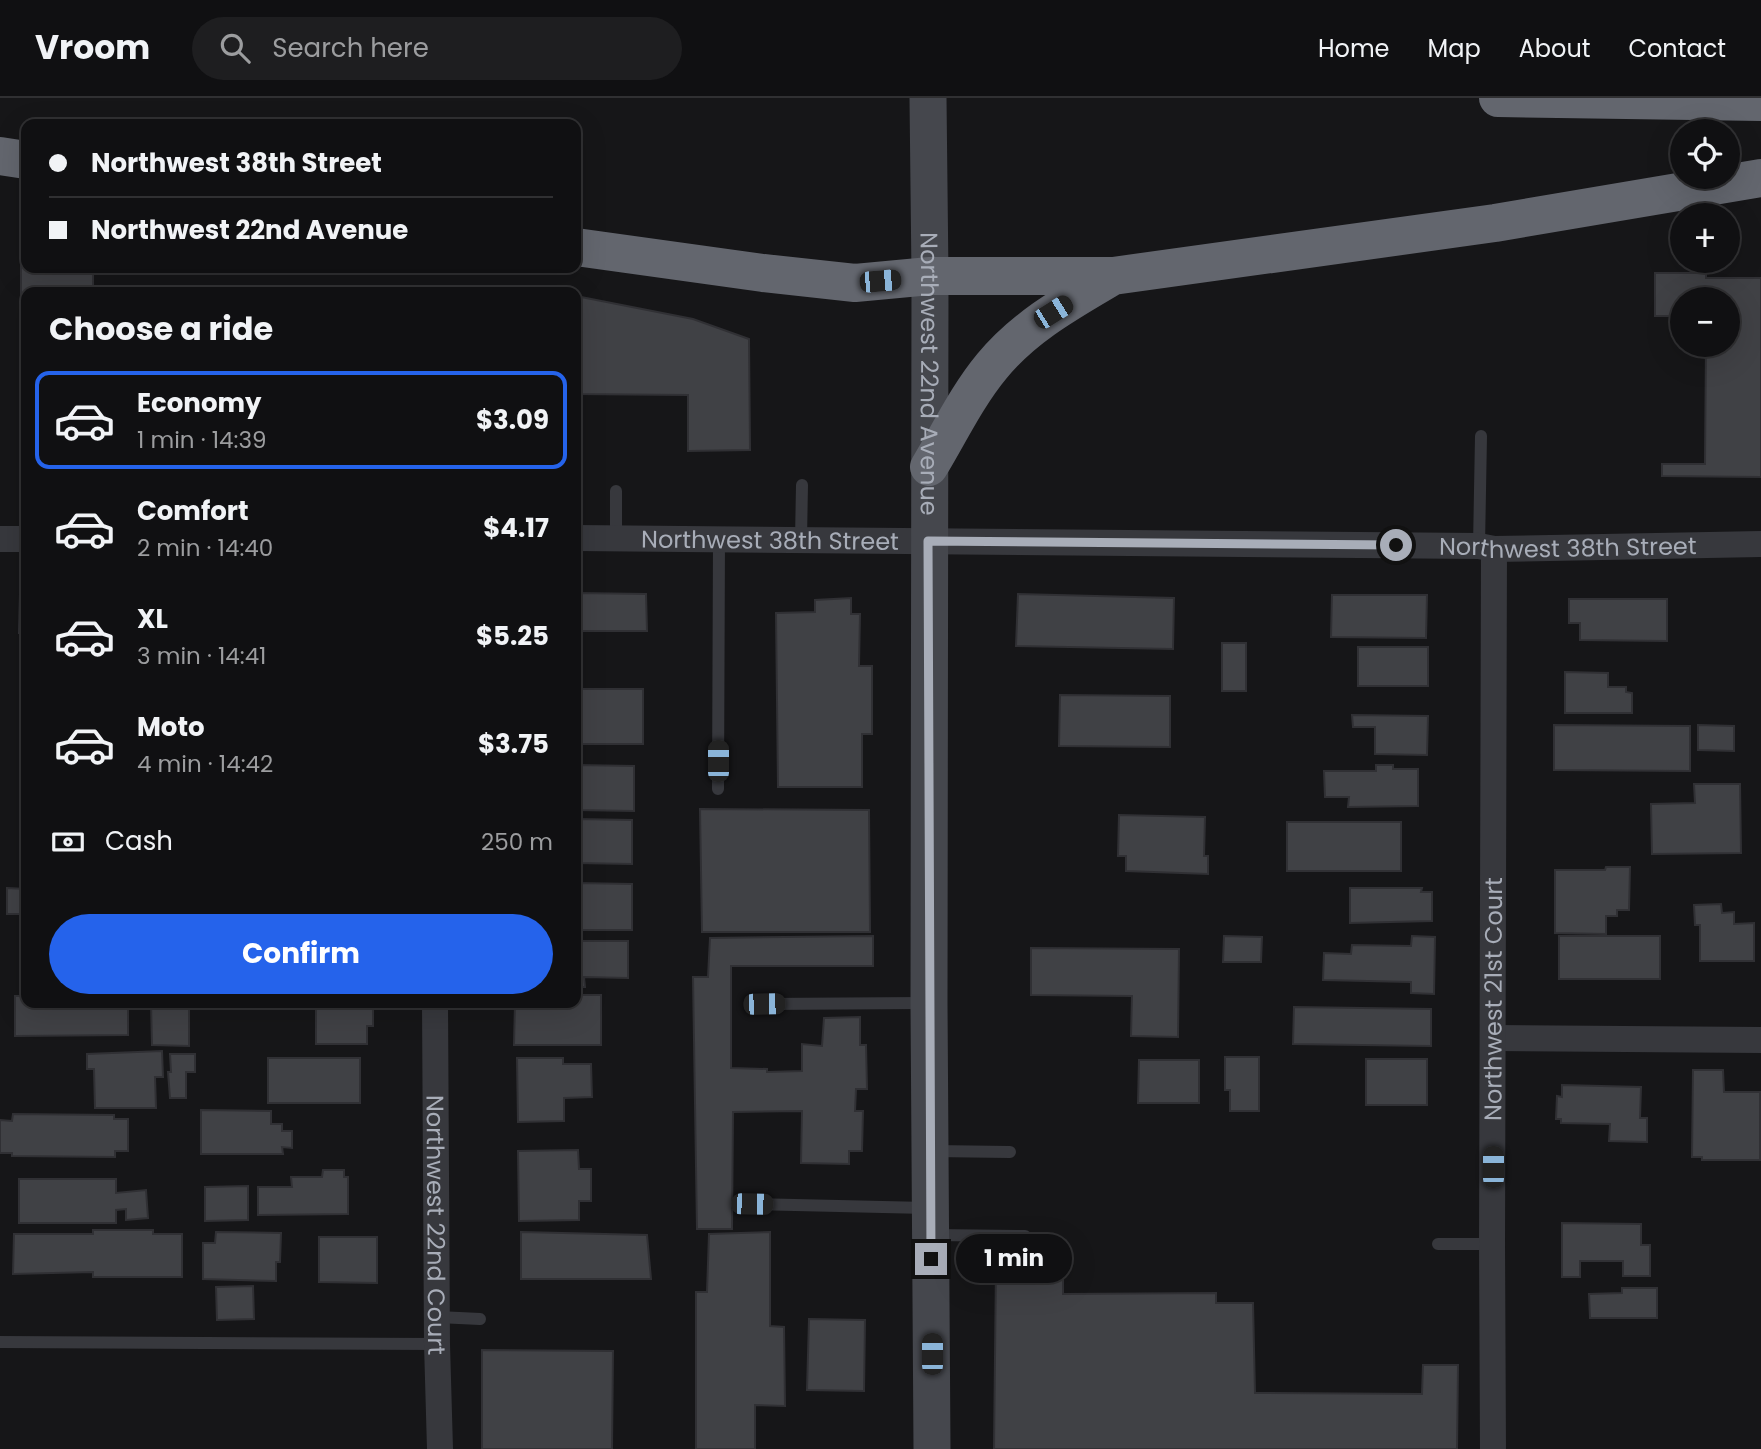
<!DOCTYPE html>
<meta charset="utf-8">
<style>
:root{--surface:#101012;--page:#1e1e20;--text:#f1f3f6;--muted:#9c9d9f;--line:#303032;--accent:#2563eb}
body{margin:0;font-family:Poppins,sans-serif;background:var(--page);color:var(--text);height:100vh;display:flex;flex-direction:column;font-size:26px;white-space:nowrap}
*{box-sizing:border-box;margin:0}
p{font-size:23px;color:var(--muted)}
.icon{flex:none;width:38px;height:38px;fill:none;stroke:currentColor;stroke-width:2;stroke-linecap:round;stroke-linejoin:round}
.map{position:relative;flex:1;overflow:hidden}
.sheet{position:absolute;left:21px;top:189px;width:560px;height:721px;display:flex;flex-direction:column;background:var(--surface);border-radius:14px;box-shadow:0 7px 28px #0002,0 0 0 2px var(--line)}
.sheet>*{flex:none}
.guide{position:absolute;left:21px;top:21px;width:560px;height:154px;border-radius:14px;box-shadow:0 7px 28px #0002,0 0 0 2px var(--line);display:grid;align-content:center;height:154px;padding:0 28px;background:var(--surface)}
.tools{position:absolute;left:1670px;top:21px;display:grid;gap:14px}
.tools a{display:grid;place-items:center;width:70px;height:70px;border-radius:50%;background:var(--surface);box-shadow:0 7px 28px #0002,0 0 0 2px var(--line);font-size:35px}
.end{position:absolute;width:32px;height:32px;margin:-16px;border:9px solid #a8adb8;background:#111;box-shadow:0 0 0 4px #111}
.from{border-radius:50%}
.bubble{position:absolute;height:49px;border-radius:24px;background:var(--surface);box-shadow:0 7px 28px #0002,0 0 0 2px var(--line);font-size:23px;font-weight:700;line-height:49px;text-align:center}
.car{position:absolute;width:21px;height:42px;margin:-21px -10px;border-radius:9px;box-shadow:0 0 5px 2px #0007;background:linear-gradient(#222 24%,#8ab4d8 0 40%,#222 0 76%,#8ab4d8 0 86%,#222 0)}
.guide b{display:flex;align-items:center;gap:24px;height:66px;font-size:26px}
.guide b+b{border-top:2px solid var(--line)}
.guide i{width:18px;height:18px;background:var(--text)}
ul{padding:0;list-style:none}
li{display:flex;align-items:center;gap:21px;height:98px;margin:0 14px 10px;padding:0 14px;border:4px solid transparent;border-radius:14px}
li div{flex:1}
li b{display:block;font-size:26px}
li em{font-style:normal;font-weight:700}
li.selected{border-color:var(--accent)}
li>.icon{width:63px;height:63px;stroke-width:1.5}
h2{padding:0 28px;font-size:32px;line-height:84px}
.pay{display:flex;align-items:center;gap:18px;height:77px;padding:0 28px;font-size:26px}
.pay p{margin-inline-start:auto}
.button{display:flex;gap:14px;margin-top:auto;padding:14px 28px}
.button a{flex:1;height:80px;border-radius:42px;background:var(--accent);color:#fff;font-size:28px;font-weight:700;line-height:80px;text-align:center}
header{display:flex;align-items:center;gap:42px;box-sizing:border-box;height:98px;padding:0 35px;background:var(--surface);border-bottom:2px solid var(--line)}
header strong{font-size:33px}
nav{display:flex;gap:38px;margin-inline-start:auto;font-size:24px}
.search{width:490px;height:63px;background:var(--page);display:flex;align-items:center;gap:18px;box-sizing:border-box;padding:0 24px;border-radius:38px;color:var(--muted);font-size:26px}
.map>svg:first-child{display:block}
.building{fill:#404145;stroke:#303034;stroke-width:2}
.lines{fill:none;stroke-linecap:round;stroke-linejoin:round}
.lane{stroke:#37383d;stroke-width:12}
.street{stroke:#37383d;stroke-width:26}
.secondary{stroke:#45474d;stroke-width:37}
.highway{stroke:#63666e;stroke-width:38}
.route{stroke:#a8adb8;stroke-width:9}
.labels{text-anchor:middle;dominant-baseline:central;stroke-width:5;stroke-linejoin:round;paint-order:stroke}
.street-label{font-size:24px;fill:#a8adb8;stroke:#111113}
</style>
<header>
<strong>Vroom</strong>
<div class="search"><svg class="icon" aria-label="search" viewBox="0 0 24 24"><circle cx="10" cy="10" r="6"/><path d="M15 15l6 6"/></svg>Search here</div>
<nav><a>Home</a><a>Map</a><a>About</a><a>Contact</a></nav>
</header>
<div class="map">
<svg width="1761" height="1351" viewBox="0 0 1761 1351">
<rect width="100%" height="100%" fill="#161618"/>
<path class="building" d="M21,165H26V170H93V194H26V216H21Z
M1655,175H1706V180H1761V379L1662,378V366H1705L1706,247H1727V201H1682V218H1655Z
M576,198L693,221L749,241L750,352L688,353V297L576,296Z
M576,495L646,496L647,533H576Z
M20,496H26V535H19Z
M1018,496L1174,500L1173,551L1016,548Z
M1332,497H1427L1426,540L1331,539Z
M851,500V516H860L859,568H872V636H862V689H778L776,515L815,514V502Z
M1569,501H1667V543L1580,542V525H1569Z
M1222,545H1246V593H1222Z
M1358,549H1428V588H1358Z
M23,552H26V594H23Z
M1565,574L1608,575V589H1626V594L1632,595V615H1565Z
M576,591H643V646H576Z
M1060,597L1170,598V649L1059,648Z
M1352,617L1428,618L1427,657L1375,656V629H1353Z
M1554,627L1690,628V673L1554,672Z
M1698,627L1734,628V653L1698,652Z
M576,667L634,668V713L576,712Z
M1376,667H1393V671H1418V708L1348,709L1349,699H1325L1324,673H1376Z
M1694,686H1740L1741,755L1652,756L1651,706L1695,705Z
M700,711L869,712L870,834H702Z
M1119,717L1205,719L1204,758H1208V776L1126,773V758H1118Z
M576,721L632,722V766L576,765Z
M1287,724H1401V773H1287Z
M1606,769H1630L1629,812H1617V818H1606V836L1555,835V772H1605Z
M576,785L632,786V832H576Z
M7,790L26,791V829H20V816H7Z
M1350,790H1422L1421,794H1432V823L1350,825Z
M1721,806L1722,815L1734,814V826L1754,825V863H1700V827H1695L1694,807Z
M873,838V868H731V970L767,971V974L802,973V946L822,948L824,920L860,919V947H866L867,991H856L855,1013H863L862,1053H849V1066L801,1065L802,1013L733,1014L732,1131H697L693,879H708L710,840Z
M1224,838L1262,839L1261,864H1223Z
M1412,838L1435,839L1434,896L1411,895V884L1323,882L1324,855L1351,856L1352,847L1411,848Z
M1559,838H1660V881H1559Z
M576,843H628V880L584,879L585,889H576Z
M1031,850L1179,851L1178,939L1131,938L1132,898L1031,897Z
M576,897H601V947H514L515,905H576Z
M15,898H26V905H128V937L15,938Z
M151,905H189V948L152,947Z
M316,905H373V928H367V946H316Z
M1294,909L1431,911V948L1293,946Z
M162,953L163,979H155L156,1010H95L94,971H87V956Z
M170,956H195V974H186V1000H170L168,974H171Z
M1225,959H1259V1013H1230V992H1225Z
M268,960H360V1005H268Z
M517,960H563V966H591L592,999L564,1000V1023L518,1024Z
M1366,961H1427V1007H1366Z
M1139,962H1199V1005H1138Z
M1693,972H1723L1724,994H1760V1062H1702V1059H1692Z
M1562,987L1641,989L1640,1020H1647V1044L1609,1043L1610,1026L1561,1025V1021H1556L1557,998L1562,999Z
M201,1012L271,1013V1026H282V1033H292V1050L282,1049L283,1056H201Z
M13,1016L114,1017V1021H128V1053H115V1059L12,1058V1055H0V1022L12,1023Z
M578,1052L579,1071H591V1103H579V1122L519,1123L518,1053Z
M323,1072H344V1079H348V1116L258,1117V1089H292L291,1079H322Z
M19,1081H116V1095L146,1092L148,1120L126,1122V1111L116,1112V1125H19Z
M248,1088V1122L205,1123V1089Z
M1562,1125L1641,1126V1147H1650V1178H1623V1163H1580V1179H1562Z
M93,1132H153V1136H182V1179H93V1174L13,1176L14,1136H93Z
M216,1134L281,1135L280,1164H276V1183L203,1181V1145H215Z
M521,1134L647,1137L651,1181H521Z
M770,1134V1228L784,1229L785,1308L755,1307V1351H696V1194H707L709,1136Z
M319,1139H377V1185L319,1184Z
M996,1168H1063V1196L1216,1195V1205H1253L1255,1295L1422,1296L1423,1267H1458L1457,1351H994Z
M253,1188L254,1221L217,1222L216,1189Z
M1622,1190H1657V1220H1590L1589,1196L1622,1195Z
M809,1221L865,1222L864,1293L807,1292Z
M482,1252L613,1253L612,1351H482Z"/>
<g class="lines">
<path class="lane" d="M616,393V441
M801,441L802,387
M1479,448L1481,338
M718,691L719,441
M764,906L924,905
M933,1053L1010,1054
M752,1106L927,1110
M935,1137L1025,1138
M1438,1146H1492
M438,1219L480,1221
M0,1244L437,1246"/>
<g class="street">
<path id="s1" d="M576,440L1479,448L1494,451L1761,446"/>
<path d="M0,441H26"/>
<path id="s2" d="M435,905L437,1246L440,1351"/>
<path d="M1494,940L1761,942"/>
<path id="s3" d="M1493,1351L1492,1146L1494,451"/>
</g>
<path class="secondary" id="s4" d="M928,0L930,178L929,905L932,1351"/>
<path class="highway" d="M1498,0L1761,4
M0,58L26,62
M576,149L763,175L855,185L930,178H1113L1495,125L1761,80
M929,369C949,336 967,298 992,268C1025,228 1069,204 1113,178"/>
</g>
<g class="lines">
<path class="route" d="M931,1161L928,443L1396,447"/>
</g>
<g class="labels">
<g class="street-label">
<text stroke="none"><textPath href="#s4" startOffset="276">Northwest 22nd Avenue</textPath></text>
<text stroke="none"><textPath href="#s1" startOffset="194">Northwest 38th Street</textPath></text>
<text stroke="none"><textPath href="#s1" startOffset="992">Northwest 38th Street</textPath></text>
<text stroke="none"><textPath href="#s3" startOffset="450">Northwest 21st Court</textPath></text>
<text stroke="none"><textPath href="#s2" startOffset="222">Northwest 22nd Court</textPath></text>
</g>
</g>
</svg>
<div class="tools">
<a><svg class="icon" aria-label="locate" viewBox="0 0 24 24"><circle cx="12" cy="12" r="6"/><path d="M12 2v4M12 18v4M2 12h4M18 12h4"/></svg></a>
<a>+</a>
<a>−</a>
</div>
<i class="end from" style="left:1396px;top:447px"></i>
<i class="end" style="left:931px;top:1161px"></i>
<div class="bubble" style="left:956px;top:1136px;width:116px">1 min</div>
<i class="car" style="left:880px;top:183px;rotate:85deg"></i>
<i class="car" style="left:1053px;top:214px;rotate:58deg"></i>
<i class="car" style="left:718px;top:663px;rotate:0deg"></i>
<i class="car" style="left:764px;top:906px;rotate:89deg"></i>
<i class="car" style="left:1493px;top:1069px;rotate:0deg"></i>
<i class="car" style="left:752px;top:1106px;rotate:91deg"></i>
<i class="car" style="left:932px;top:1256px;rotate:0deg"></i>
<div class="guide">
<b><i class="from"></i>Northwest 38th Street</b>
<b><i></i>Northwest 22nd Avenue</b>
</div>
<section class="sheet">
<h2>Choose a ride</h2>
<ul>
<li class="selected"><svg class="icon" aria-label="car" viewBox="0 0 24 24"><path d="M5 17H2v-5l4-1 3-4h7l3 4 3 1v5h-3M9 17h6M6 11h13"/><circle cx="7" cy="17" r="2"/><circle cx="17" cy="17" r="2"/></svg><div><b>Economy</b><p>1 min · 14:39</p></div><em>$3.09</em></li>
<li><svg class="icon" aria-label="car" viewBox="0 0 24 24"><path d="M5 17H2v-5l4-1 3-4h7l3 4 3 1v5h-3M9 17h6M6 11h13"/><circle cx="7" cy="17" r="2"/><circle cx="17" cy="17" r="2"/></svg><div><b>Comfort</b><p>2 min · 14:40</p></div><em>$4.17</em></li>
<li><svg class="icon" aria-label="car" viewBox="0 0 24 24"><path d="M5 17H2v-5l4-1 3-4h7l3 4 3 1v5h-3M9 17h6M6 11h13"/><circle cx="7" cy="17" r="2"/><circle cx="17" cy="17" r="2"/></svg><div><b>XL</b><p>3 min · 14:41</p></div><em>$5.25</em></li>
<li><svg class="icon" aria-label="car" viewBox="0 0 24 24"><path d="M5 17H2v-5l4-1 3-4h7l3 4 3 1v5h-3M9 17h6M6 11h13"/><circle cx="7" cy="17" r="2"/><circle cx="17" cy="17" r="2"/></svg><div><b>Moto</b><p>4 min · 14:42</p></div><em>$3.75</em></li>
</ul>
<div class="pay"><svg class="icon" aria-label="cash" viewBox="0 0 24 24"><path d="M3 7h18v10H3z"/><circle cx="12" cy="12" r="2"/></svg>Cash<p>250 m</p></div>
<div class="button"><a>Confirm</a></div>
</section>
</div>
